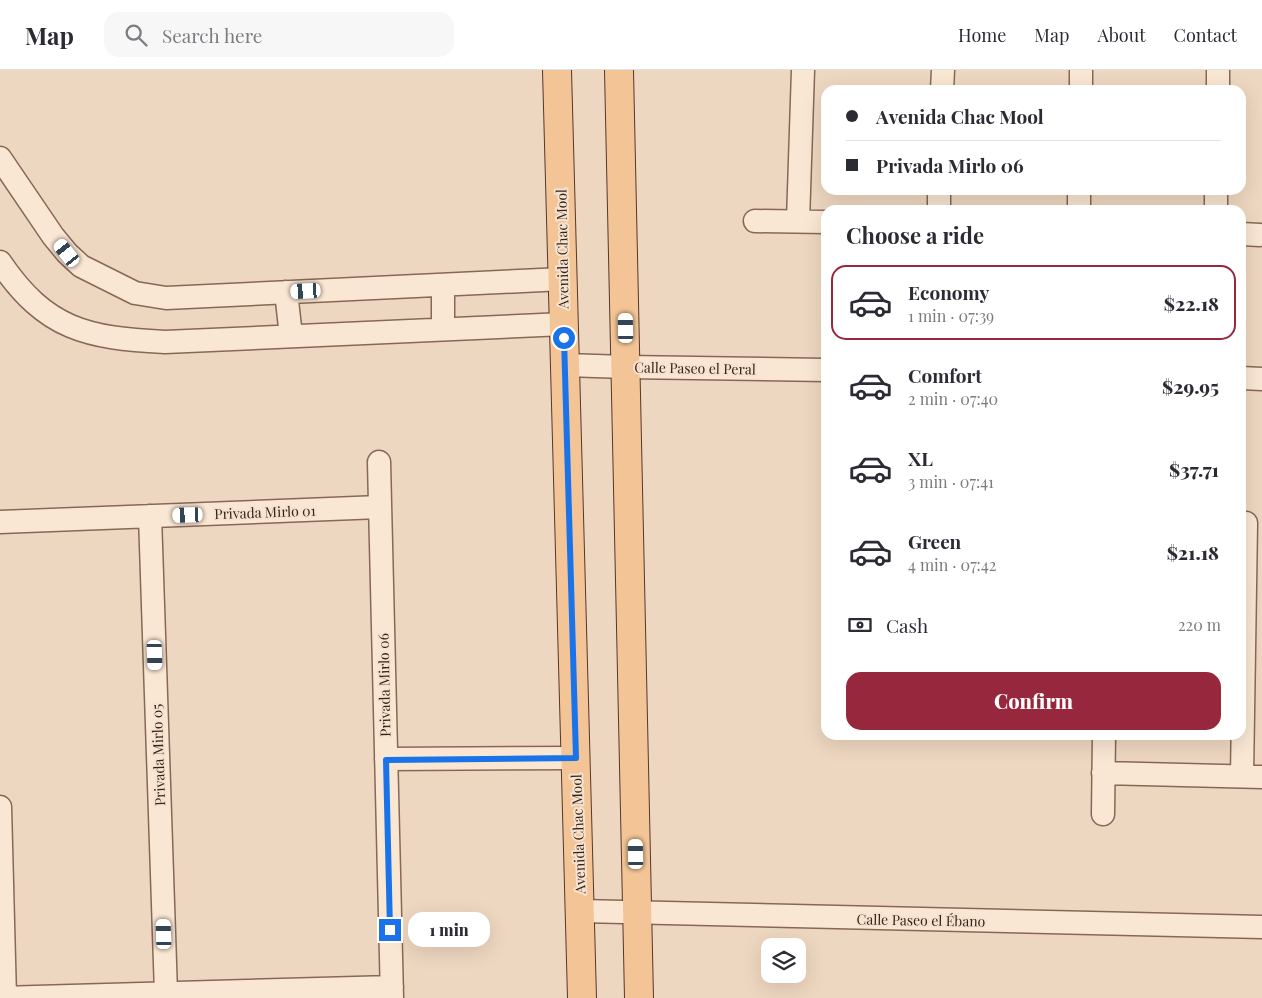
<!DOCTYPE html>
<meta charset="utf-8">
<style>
:root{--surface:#fff;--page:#f7f7f7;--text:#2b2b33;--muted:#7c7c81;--line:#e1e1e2;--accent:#97273d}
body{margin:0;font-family:"Playfair Display",serif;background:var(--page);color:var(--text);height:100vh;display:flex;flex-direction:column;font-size:19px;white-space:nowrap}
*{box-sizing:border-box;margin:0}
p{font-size:16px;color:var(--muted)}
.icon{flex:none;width:28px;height:28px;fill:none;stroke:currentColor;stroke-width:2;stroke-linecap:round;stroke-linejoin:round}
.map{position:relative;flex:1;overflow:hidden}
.side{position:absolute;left:821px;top:135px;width:425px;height:535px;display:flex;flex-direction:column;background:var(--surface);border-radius:15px;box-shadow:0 5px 20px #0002}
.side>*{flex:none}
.top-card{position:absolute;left:821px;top:15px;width:425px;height:110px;border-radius:15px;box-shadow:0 5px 20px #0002;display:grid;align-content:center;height:110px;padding:0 25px;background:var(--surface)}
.buttons{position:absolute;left:761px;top:868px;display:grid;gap:10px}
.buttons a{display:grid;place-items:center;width:45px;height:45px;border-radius:10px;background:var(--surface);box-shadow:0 5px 20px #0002;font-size:25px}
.end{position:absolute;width:22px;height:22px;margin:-11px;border:6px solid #1a73e8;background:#fff;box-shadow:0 0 0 2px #fff}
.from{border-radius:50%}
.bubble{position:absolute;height:35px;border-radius:15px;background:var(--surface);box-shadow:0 5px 20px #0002;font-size:16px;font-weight:800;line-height:35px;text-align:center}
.car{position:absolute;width:15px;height:30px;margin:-15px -8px;border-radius:6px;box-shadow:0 0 4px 1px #0007;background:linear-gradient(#fff 24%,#345 0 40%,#fff 0 76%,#345 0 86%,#fff 0)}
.top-card b{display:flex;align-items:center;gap:18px;height:48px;font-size:19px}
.top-card b+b{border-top:1px solid var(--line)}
.top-card i{width:12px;height:12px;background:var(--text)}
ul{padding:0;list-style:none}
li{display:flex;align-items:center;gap:15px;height:75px;margin:0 10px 8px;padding:0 15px;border:2px solid transparent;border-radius:15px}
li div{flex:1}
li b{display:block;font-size:19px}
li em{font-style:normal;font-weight:800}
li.selected{border-color:var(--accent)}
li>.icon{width:45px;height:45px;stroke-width:1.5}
h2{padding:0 25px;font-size:22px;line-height:60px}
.pay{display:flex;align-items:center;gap:12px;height:55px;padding:0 25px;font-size:19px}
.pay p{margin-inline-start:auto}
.primary-button{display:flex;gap:10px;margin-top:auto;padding:10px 25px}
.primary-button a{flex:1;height:58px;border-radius:15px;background:var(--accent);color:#fff;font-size:20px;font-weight:800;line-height:58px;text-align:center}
header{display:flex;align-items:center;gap:30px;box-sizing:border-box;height:70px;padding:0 25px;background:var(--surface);border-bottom:1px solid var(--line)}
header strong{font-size:24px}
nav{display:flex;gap:28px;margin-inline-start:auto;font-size:18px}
.search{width:350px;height:45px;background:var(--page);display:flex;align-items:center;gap:12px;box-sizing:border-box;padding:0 18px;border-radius:15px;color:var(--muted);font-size:19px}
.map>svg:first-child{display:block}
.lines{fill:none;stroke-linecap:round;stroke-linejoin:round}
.minor-casing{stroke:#876858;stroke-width:25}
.primary-casing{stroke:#55372c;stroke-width:30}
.minor{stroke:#f9e6d3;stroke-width:22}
.primary{stroke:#f3c496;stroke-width:28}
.route{stroke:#1a73e8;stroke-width:6}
.labels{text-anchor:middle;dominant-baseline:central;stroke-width:4;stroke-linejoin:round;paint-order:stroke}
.street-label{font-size:14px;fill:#36241c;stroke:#f6e3cf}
</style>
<header>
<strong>Map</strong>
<div class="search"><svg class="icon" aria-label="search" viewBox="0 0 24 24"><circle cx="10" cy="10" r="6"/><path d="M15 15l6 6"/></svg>Search here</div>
<nav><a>Home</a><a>Map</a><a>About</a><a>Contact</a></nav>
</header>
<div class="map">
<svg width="1262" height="928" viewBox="0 0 1262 928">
<rect width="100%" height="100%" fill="#eed7c0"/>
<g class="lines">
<defs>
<path id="minor" d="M942,20L943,0
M1081,20V0
M1218,20V0
M0,88L53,166L67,183L81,196L135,223L166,228L563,209
M939,140V120
M1079,140V120
M1216,140V120
M755,151L826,152
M798,151L803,0
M1241,164L1260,165
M0,192C46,260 87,268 165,272L564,254
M443,215V259
M286,222L291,266
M565,295L626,297L826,300
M1241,308L1262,309
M379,392L392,928
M150,446L166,923
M0,452L380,437
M386,689L576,688
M1103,703L1262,707
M1242,706L1246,453
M0,737L5,928
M1103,744L1104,665
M580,841L1262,857
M0,928L392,917"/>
<path id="primary" d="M557,0L582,928
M619,0L639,928"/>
</defs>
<use href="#minor" class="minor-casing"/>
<use href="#primary" class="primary-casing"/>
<use href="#minor" class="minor"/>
<use href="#primary" class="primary"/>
</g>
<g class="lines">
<path class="route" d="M390,860L386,690L576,688L564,268"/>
</g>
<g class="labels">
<g class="street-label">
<text transform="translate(562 179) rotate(-91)">Avenida Chac Mool</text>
<text transform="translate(695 298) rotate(1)">Calle Paseo el Peral</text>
<text transform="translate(265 442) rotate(-2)">Privada Mirlo 01</text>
<text transform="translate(384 615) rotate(-91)">Privada Mirlo 06</text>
<text transform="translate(158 685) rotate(-92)">Privada Mirlo 05</text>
<text transform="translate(578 764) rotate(-92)">Avenida Chac Mool</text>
<text transform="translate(921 850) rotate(1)">Calle Paseo el Ébano</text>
</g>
</g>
</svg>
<div class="buttons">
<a><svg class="icon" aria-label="layers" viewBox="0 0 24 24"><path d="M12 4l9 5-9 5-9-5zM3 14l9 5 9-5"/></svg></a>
</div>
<i class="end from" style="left:564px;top:268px"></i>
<i class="end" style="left:390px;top:860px"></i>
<div class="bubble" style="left:408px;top:842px;width:82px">1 min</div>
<i class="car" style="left:67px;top:183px;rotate:321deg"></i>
<i class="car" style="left:306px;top:221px;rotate:267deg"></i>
<i class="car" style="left:626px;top:258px;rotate:359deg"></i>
<i class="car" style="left:188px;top:445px;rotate:268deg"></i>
<i class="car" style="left:155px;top:585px;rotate:178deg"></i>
<i class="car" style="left:636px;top:784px;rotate:359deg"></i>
<i class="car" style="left:164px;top:864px;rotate:358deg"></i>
<div class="top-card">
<b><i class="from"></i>Avenida Chac Mool</b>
<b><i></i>Privada Mirlo 06</b>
</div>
<section class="side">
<h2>Choose a ride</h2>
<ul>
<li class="selected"><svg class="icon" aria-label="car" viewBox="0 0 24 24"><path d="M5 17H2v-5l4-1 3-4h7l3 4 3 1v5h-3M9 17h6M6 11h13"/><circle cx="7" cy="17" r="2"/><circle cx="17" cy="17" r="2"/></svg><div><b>Economy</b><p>1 min · 07:39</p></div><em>$22.18</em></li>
<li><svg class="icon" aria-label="car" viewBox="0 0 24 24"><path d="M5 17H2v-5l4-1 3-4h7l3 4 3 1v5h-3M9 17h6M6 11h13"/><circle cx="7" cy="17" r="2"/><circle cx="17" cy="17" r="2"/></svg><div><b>Comfort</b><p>2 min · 07:40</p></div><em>$29.95</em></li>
<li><svg class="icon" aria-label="car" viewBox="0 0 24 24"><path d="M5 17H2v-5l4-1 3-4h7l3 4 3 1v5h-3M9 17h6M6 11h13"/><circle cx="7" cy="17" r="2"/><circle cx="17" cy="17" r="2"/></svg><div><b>XL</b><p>3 min · 07:41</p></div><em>$37.71</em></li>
<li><svg class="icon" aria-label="car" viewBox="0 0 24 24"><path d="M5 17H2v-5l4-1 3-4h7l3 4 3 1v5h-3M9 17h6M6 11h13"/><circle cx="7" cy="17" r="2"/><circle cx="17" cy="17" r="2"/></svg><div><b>Green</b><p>4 min · 07:42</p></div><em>$21.18</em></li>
</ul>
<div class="pay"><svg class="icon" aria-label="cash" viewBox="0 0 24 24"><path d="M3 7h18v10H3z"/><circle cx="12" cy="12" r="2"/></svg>Cash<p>220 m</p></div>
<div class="primary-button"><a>Confirm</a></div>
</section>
</div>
